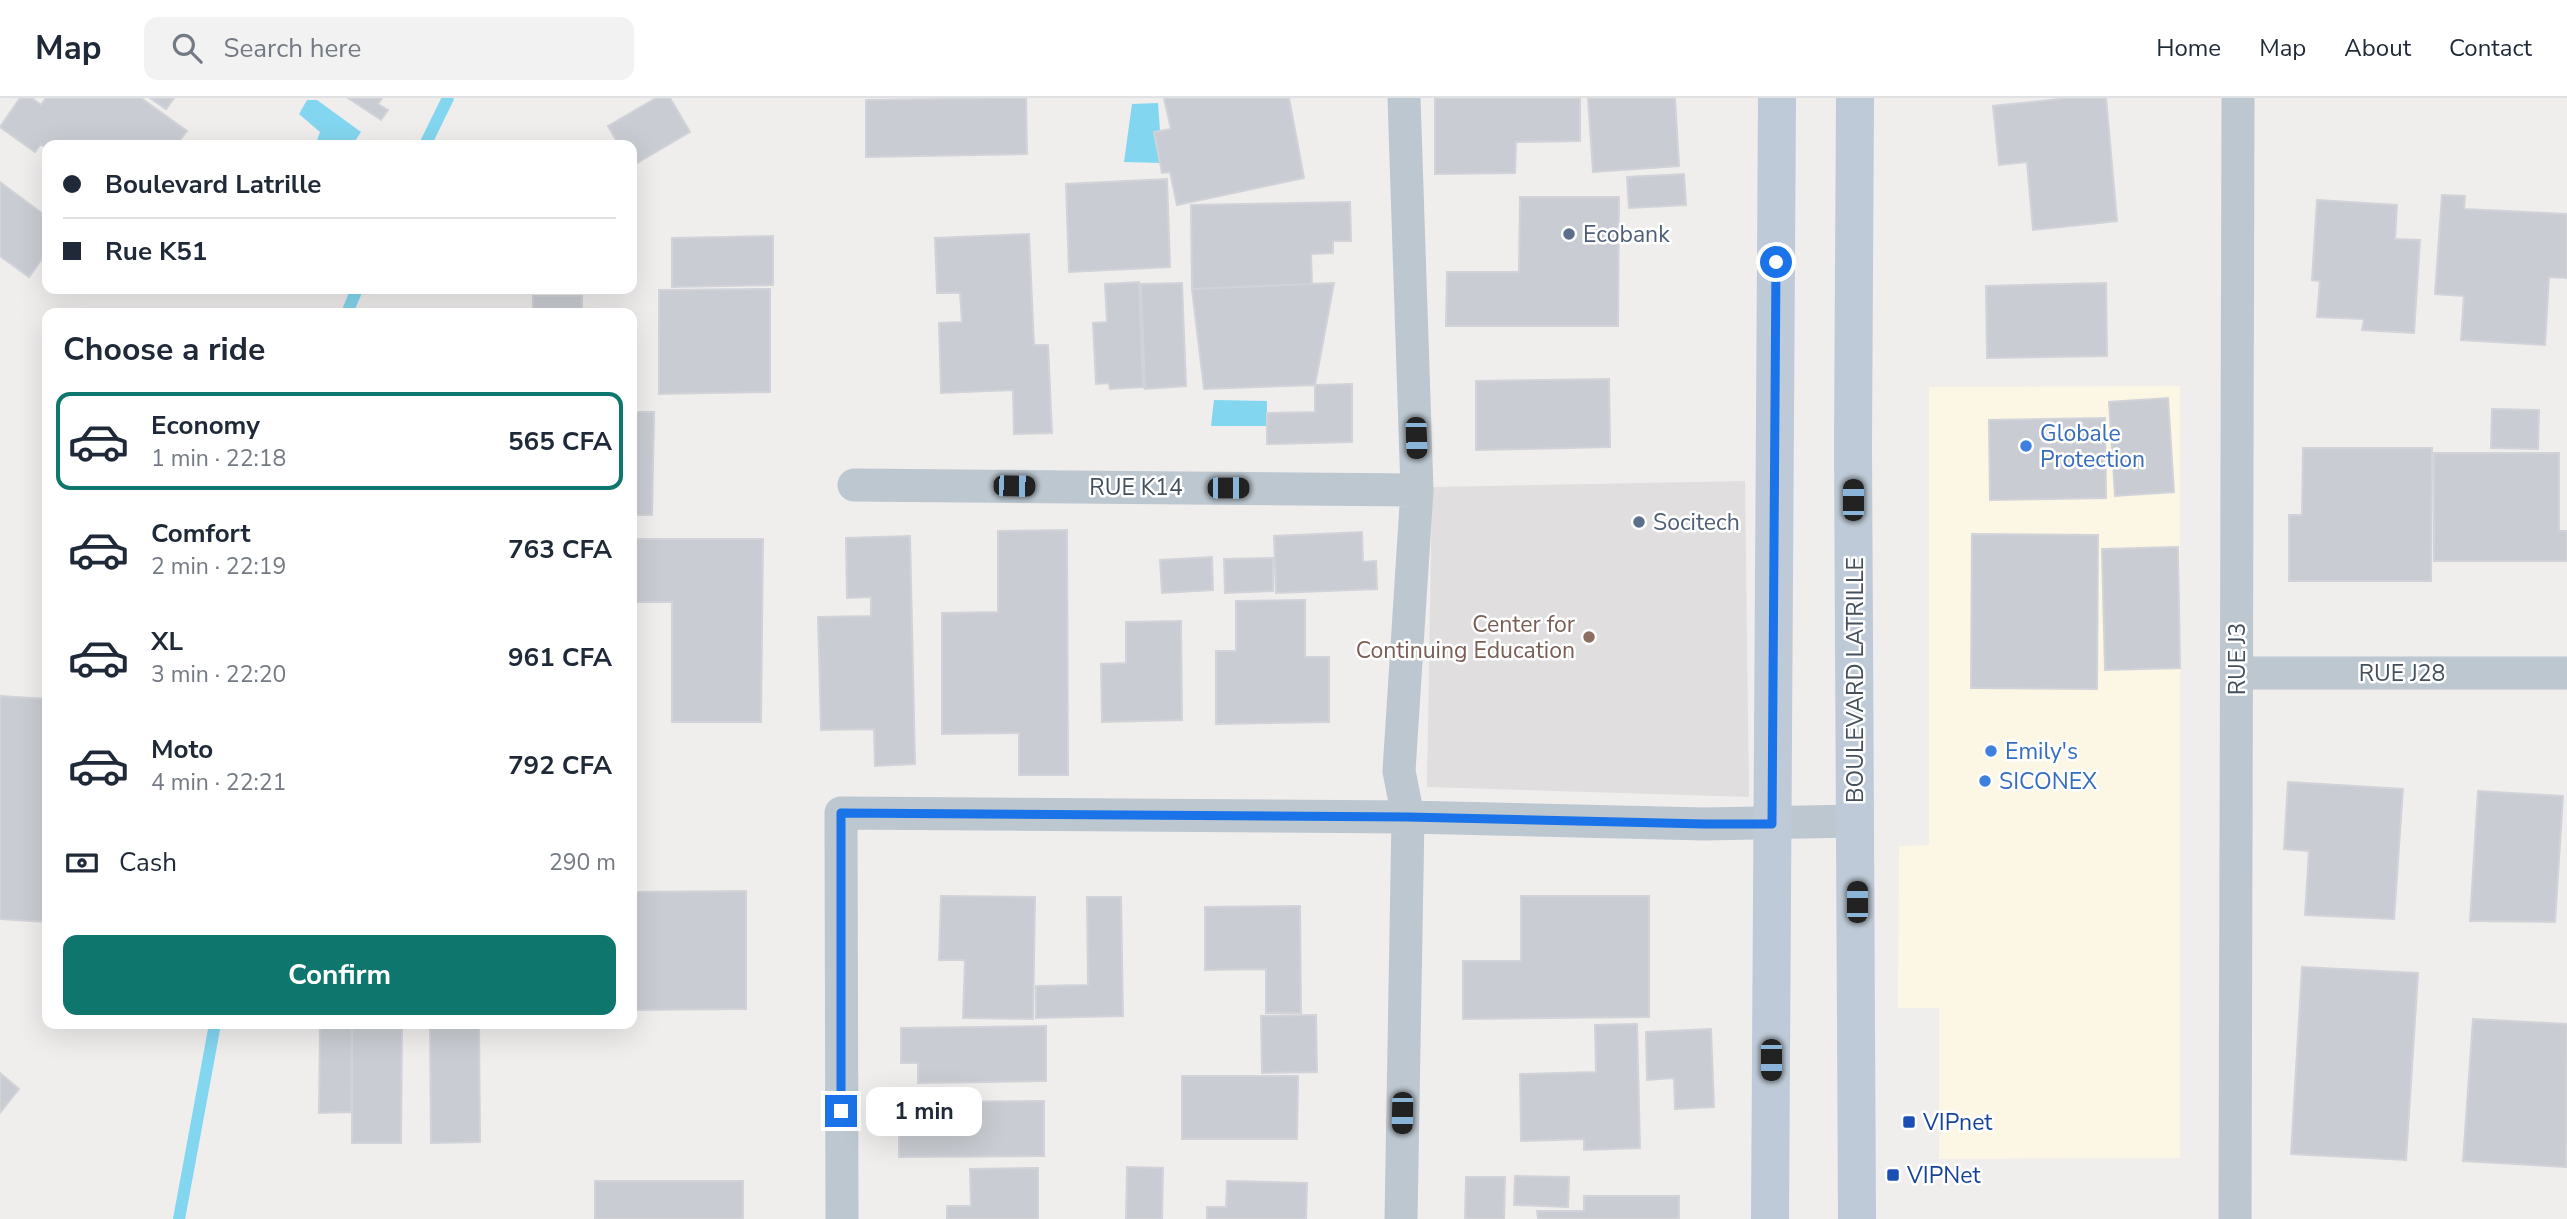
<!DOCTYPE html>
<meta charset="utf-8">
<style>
:root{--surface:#fff;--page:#f2f2f3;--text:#1f2937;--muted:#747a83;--line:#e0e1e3;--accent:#0f766e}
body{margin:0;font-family:"Nunito Sans",sans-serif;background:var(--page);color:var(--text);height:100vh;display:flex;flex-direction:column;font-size:26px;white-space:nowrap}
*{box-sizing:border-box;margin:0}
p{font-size:23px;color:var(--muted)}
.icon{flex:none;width:38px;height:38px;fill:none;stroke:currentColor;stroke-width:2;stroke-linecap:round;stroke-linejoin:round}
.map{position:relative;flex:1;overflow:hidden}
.details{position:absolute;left:42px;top:210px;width:595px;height:721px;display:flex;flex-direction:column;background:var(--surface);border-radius:14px;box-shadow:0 7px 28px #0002}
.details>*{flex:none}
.banner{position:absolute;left:42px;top:42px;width:595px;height:154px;border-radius:14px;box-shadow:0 7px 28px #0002;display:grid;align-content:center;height:154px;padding:0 21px;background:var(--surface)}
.end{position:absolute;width:32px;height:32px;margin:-16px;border:9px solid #1a73e8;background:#fff;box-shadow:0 0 0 4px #fff}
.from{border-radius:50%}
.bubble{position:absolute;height:49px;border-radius:14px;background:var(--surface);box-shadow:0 7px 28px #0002;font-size:23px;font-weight:700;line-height:49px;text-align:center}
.car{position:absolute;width:21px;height:42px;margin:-21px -10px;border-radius:9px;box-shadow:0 0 5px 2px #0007;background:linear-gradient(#222 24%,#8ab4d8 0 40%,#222 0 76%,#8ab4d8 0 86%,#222 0)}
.banner b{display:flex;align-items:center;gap:24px;height:66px;font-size:26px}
.banner b+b{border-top:2px solid var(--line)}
.banner i{width:18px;height:18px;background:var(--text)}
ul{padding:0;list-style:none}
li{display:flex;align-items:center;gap:21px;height:98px;margin:0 14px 10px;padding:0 7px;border:4px solid transparent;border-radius:14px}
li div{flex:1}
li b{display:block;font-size:26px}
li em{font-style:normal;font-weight:700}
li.active{border-color:var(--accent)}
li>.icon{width:63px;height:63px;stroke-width:1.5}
h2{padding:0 21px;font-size:32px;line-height:84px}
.pay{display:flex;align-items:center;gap:18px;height:77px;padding:0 21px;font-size:26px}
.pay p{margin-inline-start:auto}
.cta{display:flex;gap:14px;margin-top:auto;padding:14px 21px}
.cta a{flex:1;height:80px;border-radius:14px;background:var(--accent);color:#fff;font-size:28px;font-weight:700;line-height:80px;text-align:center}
header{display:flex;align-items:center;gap:42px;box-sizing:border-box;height:98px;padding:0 35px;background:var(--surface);border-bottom:2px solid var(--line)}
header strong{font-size:33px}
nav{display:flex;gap:38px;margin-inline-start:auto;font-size:24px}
.search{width:490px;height:63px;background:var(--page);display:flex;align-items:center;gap:18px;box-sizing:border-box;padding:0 24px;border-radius:14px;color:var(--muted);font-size:26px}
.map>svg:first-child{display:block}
.commercial{fill:#fcf6e4}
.education{fill:#e1dedf}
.water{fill:#83d6ef}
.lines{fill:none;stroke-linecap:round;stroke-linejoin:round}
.stream{stroke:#83d6ef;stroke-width:12}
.building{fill:#c9ccd2;stroke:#d1d3d9;stroke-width:2}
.street{stroke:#bcc7d0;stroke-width:33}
.secondary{stroke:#becad7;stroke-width:38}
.route{stroke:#1a73e8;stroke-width:9}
.service-dot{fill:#5c6f8a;stroke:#fff;stroke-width:2.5}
.shop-dot{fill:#3f7fe0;stroke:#fff;stroke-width:2.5}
.education-dot{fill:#8d6e63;stroke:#fff;stroke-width:2.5}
.transit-dot{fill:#1a4fb4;stroke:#fff;stroke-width:2.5}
.labels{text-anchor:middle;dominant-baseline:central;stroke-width:5;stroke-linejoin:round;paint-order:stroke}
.service-label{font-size:23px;fill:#4e5e75;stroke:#fff;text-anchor:start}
.shop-label{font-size:23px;fill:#366cbe;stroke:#fff;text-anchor:start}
.street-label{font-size:23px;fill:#44505b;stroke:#fff}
.education-label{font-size:23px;fill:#785e54;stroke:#fff;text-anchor:end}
.transit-label{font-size:23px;fill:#164399;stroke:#fff;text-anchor:start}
</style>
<header>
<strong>Map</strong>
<div class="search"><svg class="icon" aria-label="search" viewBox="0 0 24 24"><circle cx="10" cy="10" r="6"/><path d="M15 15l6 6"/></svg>Search here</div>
<nav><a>Home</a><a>Map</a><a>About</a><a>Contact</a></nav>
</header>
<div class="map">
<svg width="2567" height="1121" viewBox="0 0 2567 1121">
<rect width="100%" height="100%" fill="#f0eded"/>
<path class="commercial" d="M2180,288V1060L1939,1061V910H1898L1899,748L1929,747V289Z"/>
<path class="education" d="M1745,383L1749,699L1427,689L1432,389Z"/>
<path class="water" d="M307,2H317L361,34L355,43L329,47L316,45L320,34L299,16Z
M1158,5L1160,33L1155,34L1161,65L1124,64L1132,6Z
M1214,302L1267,303V328H1211Z"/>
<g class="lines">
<path class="stream" d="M425,47L448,0
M347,215L357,191
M179,1121L215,926"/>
</g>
<path class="building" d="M20,0H32L41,7L46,0H141L187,33L176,47H47V50L41,46L35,54L0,29Z
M150,0H174L166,11Z
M348,0H382L378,6L388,12L381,22Z
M656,0H670L690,34L632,68V47H619L608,28Z
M1026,0L1027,56L866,59V2Z
M1164,0H1289L1304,80L1177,107L1170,74L1162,75L1154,34L1171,31Z
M1435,0H1580V43L1516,44L1515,75L1435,76Z
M1588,0H1675L1679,68L1593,74Z
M2069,0H2106L2117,123L2033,132L2027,64L1999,67L1993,8Z
M1684,76L1686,107L1629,110L1627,79Z
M1167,81L1170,169L1069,174L1066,86Z
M0,84L47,119V154L29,179L0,158Z
M2442,97L2465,98L2464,111L2567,116V180L2549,179L2545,247L2461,242L2464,198L2435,196Z
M1520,99H1619L1618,228H1446L1447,174H1519Z
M2317,102L2397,107L2395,141L2420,142L2414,235L2362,232L2364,221L2317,219L2320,183L2312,182Z
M1350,104L1351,143H1333V155L1311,156L1312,186L1192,191L1191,107Z
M1029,136L1034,247H1048L1052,335L1014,336L1013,292L941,295L939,225L962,224L960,195H937L935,140Z
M773,138V187L672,189V140Z
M1139,184L1143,289L1110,291L1109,285L1096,286L1093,225L1107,224L1105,186Z
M1182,185L1186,288L1145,291L1141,186Z
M1334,185L1315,287L1204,291L1192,191Z
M2106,185L2107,258L1987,260L1986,188Z
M770,191V294L659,296V192Z
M533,198H582V215H533Z
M1609,281L1610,349L1476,352V283Z
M1352,286V344L1267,346V315L1315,314V287Z
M2168,300L2174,394L2115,398L2109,304Z
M2492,311L2539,312L2538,351L2491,350Z
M632,314H654L652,417H632Z
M2105,320L2106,400L1990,402L1989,322Z
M2303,350H2432L2431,483H2289V417H2302Z
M2434,355H2559V433H2567V463H2434Z
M1067,432L1068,677H1019V635L942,636V515L998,514V433Z
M1362,434L1363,464L1376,463L1377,491L1276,495L1274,438Z
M1972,436L2098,437L2097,591L1971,590Z
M910,438L915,666L875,668L874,631L821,632L818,519L871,518V499L847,500L846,440Z
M632,441H763L761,624H672V504H632Z
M2178,449L2180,570L2105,572L2102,451Z
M1212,459L1213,492L1162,495L1160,462Z
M1273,460V493L1225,495L1224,461Z
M1305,502V559H1329V624L1216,626V553H1236V503Z
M1181,523L1182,622L1102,624L1101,566L1126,565V524Z
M0,598L47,601V824L0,821Z
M2288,684L2403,691L2394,821L2305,817L2309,753L2284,751Z
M2478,693L2563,698L2555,824L2470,823Z
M746,793V911L632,912V794Z
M941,798L1035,799L1033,921L963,920L965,862H939Z
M1521,798H1649V919L1463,921V863H1521Z
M1087,799H1121L1123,918L1036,920V888L1088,887Z
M1300,808L1301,915H1266V871L1205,872V809Z
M2302,869L2418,875L2406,1062L2291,1056Z
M1316,917L1317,974L1262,975L1261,918Z
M2473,921L2567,926L2566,1069L2463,1063Z
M320,926H352L351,1014L319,1015Z
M352,926H402L401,1045H352Z
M430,926H479L480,1044L431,1045Z
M1637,926L1640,1050L1584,1052V1041L1521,1043L1520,976L1596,974L1595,927Z
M1046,928V983L918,985V965H901V930Z
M1711,931L1714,1009L1675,1011L1674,980L1647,982L1646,934Z
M0,975L19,991L0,1015Z
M1182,978H1298L1297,1041H1182Z
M1044,1003V1058L899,1059V1024L917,1025V1004Z
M1127,1069L1163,1070L1162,1121H1126Z
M1038,1070V1121H947V1108H971L970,1071Z
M1515,1078L1569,1079L1568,1109L1514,1107Z
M1466,1079H1505L1504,1121H1465Z
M595,1083H743V1121H595Z
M1227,1083L1307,1085L1306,1121H1207V1109H1226Z
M1584,1098H1679V1121H1538L1537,1113H1584Z"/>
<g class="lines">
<path class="street" d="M854,387L1417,392
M2237,575H2567
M842,1121L841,715L1408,719L1705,726L1856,723
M1401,1121L1408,719L1399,673L1417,392L1404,0
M2235,1121L2238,0"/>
<path class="secondary" d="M1855,0L1853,348L1857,1121
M1770,1121L1777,0"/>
</g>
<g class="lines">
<path class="route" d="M841,1013V715L1408,719L1705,726H1772L1776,164"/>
</g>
<g class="service-dot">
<circle cx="1569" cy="136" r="7"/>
<circle cx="1639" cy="424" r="7"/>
</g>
<g class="shop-dot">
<circle cx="2026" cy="348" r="7"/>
<circle cx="1991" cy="653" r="7"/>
<circle cx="1985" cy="683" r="7"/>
</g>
<circle class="education-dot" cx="1589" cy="539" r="7"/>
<g class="transit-dot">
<rect x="1902" y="1017" width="14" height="14" rx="3.5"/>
<rect x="1886" y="1070" width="14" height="14" rx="3.5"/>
</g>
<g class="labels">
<g class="service-label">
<text x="1583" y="136">Ecobank</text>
<text x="1653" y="424">Socitech</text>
</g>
<g class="shop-label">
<text x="2040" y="335">Globale<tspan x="2040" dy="26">Protection</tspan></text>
<text x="2005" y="653">Emily's</text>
<text x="1999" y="683">SICONEX</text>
</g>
<g class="street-label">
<text x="1136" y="389">RUE K14</text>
<text transform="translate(2237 561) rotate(-90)">RUE J3</text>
<text x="2402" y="575">RUE J28</text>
<text transform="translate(1855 582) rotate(-90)">BOULEVARD LATRILLE</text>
</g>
<g class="education-label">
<text x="1575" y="526">Center for<tspan x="1575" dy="26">Continuing Education</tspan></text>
</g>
<g class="transit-label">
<text x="1923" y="1024">VIPnet</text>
<text x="1907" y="1077">VIPNet</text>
</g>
</g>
</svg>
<i class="end from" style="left:1776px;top:164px"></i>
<i class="end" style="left:841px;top:1013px"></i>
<div class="bubble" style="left:866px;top:989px;width:116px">1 min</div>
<i class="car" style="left:1416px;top:340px;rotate:178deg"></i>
<i class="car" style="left:1014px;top:388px;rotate:91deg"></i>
<i class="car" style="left:1228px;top:390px;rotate:90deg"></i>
<i class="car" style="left:1853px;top:402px;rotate:0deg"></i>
<i class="car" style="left:1857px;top:804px;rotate:0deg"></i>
<i class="car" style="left:1771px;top:962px;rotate:180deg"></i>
<i class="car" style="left:1402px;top:1015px;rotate:181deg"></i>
<div class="banner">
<b><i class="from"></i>Boulevard Latrille</b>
<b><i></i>Rue K51</b>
</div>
<section class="details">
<h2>Choose a ride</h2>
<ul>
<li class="active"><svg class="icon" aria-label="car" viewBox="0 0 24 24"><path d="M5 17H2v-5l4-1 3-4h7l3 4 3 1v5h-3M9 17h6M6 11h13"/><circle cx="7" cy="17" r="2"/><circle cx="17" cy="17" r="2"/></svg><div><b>Economy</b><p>1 min · 22:18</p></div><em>565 CFA</em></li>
<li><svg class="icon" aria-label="car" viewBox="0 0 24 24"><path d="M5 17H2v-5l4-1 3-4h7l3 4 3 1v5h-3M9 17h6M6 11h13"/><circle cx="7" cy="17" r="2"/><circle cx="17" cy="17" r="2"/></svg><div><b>Comfort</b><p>2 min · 22:19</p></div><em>763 CFA</em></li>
<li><svg class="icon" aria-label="car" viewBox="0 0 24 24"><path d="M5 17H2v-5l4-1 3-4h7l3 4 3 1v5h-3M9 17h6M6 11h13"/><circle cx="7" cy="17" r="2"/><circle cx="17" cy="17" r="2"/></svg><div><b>XL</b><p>3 min · 22:20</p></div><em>961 CFA</em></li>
<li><svg class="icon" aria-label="car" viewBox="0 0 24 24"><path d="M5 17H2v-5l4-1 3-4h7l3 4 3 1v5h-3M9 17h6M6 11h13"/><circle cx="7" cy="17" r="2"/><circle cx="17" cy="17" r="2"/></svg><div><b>Moto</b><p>4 min · 22:21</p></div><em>792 CFA</em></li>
</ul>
<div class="pay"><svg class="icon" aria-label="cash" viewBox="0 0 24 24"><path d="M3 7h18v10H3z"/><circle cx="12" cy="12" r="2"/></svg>Cash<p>290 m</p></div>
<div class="cta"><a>Confirm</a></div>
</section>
</div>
